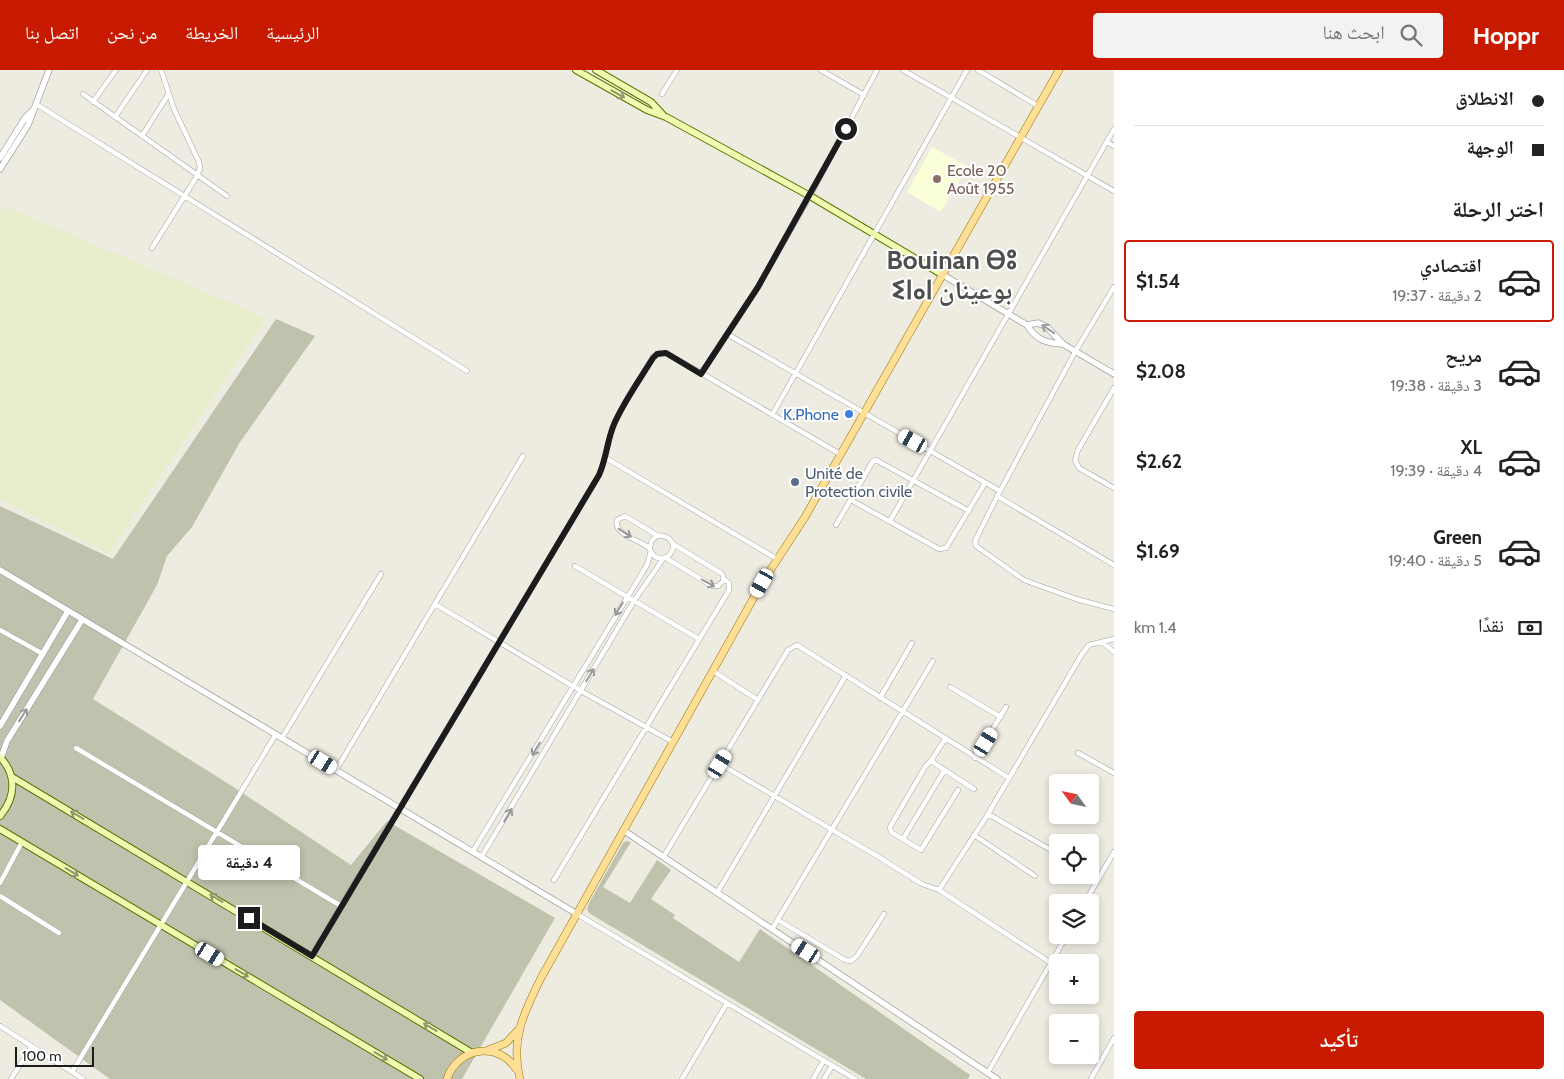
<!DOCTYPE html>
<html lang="ar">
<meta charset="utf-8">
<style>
:root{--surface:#fff;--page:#f2f2f2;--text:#222;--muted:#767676;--line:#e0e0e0;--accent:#c71a00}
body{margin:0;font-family:Cabin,"Noto Naskh Arabic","Noto Sans Tifinagh",sans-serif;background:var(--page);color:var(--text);direction:rtl;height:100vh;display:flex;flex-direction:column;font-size:19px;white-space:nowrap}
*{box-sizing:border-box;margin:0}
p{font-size:16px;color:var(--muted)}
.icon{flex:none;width:28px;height:28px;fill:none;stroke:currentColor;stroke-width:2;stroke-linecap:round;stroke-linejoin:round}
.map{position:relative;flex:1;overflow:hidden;direction:ltr}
.sheet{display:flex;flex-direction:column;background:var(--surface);width:450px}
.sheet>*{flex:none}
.banner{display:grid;align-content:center;height:110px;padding:0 20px;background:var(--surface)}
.needle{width:32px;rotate:303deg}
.fabs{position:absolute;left:1049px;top:704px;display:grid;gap:10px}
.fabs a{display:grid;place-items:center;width:50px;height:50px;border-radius:5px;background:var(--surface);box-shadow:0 2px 8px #0003;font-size:25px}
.scale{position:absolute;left:15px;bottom:12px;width:79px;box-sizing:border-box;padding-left:5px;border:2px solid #1c1c1c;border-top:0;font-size:14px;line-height:18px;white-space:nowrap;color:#1c1c1c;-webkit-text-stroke:4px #fff;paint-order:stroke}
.end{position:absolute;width:22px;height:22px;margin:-11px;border:6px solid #1c1c1c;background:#fff;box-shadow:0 0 0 2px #fff}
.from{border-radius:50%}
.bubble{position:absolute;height:35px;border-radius:5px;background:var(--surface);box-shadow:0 2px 8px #0003;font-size:16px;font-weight:700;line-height:35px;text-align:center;direction:rtl}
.car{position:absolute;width:15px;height:30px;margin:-15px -8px;border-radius:6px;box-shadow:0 0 4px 1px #0007;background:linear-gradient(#fff 24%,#345 0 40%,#fff 0 76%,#345 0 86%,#fff 0)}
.banner b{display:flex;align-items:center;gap:18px;height:48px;font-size:19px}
.banner b+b{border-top:1px solid var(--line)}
.banner i{width:12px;height:12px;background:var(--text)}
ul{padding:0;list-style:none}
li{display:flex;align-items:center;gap:15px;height:82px;margin:0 10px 8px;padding:0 10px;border:2px solid transparent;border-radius:5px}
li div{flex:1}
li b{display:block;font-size:19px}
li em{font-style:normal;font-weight:700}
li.current{border-color:var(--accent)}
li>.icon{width:45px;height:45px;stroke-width:1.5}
h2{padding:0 20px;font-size:22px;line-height:60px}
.pay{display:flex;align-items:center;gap:12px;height:55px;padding:0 20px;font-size:19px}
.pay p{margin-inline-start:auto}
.action{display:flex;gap:10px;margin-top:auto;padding:10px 20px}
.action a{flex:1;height:58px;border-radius:5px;background:var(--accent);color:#fff;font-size:20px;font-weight:700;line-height:58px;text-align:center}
header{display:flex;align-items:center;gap:30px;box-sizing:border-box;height:70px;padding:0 25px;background:var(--accent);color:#fff}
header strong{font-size:24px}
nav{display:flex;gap:28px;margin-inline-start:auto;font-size:18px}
.search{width:350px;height:45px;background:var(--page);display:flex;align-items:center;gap:12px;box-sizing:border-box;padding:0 18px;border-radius:5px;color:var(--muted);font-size:19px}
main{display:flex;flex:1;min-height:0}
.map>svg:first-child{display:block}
.education{fill:#faffd8}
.construction{fill:#bfc2ac}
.farmland{fill:#e7eecb}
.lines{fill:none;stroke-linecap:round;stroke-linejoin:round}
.minor-casing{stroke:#a3a3a3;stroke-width:5.5}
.tertiary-casing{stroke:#a3a3a3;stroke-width:7}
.secondary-casing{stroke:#597401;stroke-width:8}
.primary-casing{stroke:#937500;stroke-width:8}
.minor{stroke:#fff;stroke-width:4.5}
.tertiary{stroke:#fff;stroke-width:5.5}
.secondary{stroke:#eefbb1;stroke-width:6}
.primary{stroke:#ffde95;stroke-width:7}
.oneway{stroke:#90976e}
.oneway2{stroke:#999}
.route{stroke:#1c1c1c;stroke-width:6}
.education-dot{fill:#8d6e63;stroke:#fff;stroke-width:2}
.shop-dot{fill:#3f7fe0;stroke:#fff;stroke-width:2}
.service-dot{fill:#5c6f8a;stroke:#fff;stroke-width:2}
.labels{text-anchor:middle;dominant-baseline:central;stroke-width:4;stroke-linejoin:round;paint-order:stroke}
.education-label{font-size:16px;fill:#785e54;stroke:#fff;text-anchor:start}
.shop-label{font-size:16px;fill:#366cbe;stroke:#fff;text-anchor:end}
.service-label{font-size:16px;fill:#4e5e75;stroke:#fff;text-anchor:start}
.town-label{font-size:26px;font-weight:bold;fill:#4f4f4f;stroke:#fff}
</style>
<header>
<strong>Hoppr</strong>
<div class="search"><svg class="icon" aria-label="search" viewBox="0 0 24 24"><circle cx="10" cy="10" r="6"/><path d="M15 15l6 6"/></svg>ابحث هنا</div>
<nav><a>الرئيسية</a><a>الخريطة</a><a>من نحن</a><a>اتصل بنا</a></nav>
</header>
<main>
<section class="sheet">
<div class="banner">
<b><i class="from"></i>الانطلاق</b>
<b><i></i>الوجهة</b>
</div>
<h2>اختر الرحلة</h2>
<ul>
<li class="current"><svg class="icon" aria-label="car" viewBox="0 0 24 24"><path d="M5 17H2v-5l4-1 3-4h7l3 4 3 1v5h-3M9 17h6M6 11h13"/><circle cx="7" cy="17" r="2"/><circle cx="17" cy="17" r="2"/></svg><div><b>اقتصادي</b><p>2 دقيقة · 19:37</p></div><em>$1.54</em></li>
<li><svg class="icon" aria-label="car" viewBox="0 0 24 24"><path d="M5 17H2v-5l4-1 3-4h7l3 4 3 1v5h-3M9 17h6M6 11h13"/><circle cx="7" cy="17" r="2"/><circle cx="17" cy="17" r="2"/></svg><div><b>مريح</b><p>3 دقيقة · 19:38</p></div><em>$2.08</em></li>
<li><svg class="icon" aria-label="car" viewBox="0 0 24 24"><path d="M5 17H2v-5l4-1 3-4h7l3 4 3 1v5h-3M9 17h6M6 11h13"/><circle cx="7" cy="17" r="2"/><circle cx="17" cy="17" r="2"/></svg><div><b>XL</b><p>4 دقيقة · 19:39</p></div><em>$2.62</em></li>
<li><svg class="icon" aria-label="car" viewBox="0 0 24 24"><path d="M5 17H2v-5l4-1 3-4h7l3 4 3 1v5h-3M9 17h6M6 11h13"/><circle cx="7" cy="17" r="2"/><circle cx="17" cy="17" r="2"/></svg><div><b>Green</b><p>5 دقيقة · 19:40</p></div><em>$1.69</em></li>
</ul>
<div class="pay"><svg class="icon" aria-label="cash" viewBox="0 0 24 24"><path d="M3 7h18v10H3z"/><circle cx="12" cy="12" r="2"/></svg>نقدًا<p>1.4 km</p></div>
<div class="action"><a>تأكيد</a></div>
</section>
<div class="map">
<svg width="1114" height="1009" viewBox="0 0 1114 1009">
<rect width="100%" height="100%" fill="#eeebe1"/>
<path class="education" d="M932,77L968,97L941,141L937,140L907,122Z"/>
<path class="construction" d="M276,249L315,266L240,372L192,457L167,486L157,515L93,629L232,716L351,795L387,751L555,848L462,1009H110L0,930V436L113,489Z
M626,771L631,772L603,817L630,833L657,790L671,800L651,829L675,845L673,848L739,892L760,859L970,1005L968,1009H866L589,843L587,839L589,833L623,773Z"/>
<path class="farmland" d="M4,136L266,248L108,484L0,429V143Z"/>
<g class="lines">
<defs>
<path id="minor" d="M821,0L864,25
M903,0L1114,121
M978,0L1038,36
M83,24L227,126
M662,24L677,0
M93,32L116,0
M36,34L467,301
M115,47L147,0
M142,66L168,25
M1107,72L1114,76
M152,178L197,106L200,98L199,92L174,39L161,0
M727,264L1000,421L1075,282L1114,217
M701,303L840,384
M1114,318L1078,380L1075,390L1079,398L1114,418
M772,345L967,0
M606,388L777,489
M1000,421L975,471L976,476L1024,510L1076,529L1114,539
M997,426L1114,495
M851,430L939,479L946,478L985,413
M890,451L1114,59
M836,455L873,391L876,390L969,441
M650,479C651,454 683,469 670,484C666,489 661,489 655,487C652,484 651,480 648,477C639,470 613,464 617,450L625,446L658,466
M666,488L712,516H718L723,511V505L721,503L673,474
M575,496L699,569
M435,534L581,621L673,672
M0,560L43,584
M1102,572L1114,582
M713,601L758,630
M950,617L1001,647
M880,628L912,573
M282,668L381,504
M945,669L932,689L934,693L974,719
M76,678L341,836
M1078,683L1114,703
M975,688L1006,637
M932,689L925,697L890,757L891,762L921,780L958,720
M720,694L877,786L922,814L939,820L1051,893
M336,700L523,386
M988,744L1058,784
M974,765L1035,806
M903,769L944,701
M473,781L647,495L651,481
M482,786L634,531L663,489
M664,786L788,580L797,575L1009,708
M1090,803L1099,809
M554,810L729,520V513L723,508
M0,813L22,772
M939,820L988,744L1082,584L1089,575L1114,569
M717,823L846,605
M0,826L59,863
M1085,832L1114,782
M577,844L855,1009
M778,850L845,890L851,891L857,886L884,844
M772,859L933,591
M311,886L599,405C607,388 607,372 613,356C623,332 640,309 653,287L660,283H666L701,303L758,217L810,126L877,0
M0,956L83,1009
M72,1002L276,664
M988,1002L1067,865
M11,1009L32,976
M682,1009L727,933
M813,1009L824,990
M824,1009L832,996
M1091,1009L1114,968"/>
<path id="tertiary" d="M0,88L25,48L33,40
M0,99L28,55L49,0
M943,205L1027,255C1036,270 1046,273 1063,274
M1027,255L1038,253L1047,257L1063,274L1114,304
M0,500L577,844
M0,656L68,541
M1,688L7,671L82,550
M623,760L997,1009"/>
<path id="secondary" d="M576,0L647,40L666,47L810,126L943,205
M596,0L651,32L663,45
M0,687C17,705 16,727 0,746
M12,707L472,983
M0,759L420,1009"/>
<path id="primary" d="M488,980L506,973L518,960
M447,1009C457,978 498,970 516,999
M520,1009C510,970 524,942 541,908L762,513L805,447L1059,0"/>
</defs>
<use href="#minor" class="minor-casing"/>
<use href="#tertiary" class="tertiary-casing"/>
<use href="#secondary" class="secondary-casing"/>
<use href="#primary" class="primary-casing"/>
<use href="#minor" class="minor"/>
<use href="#tertiary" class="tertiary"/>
<use href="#secondary" class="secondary"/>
<use href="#primary" class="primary"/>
</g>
<defs><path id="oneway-shaft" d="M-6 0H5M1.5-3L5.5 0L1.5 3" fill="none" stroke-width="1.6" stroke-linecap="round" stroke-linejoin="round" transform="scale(1.25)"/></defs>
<g class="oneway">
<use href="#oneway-shaft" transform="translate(618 24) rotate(29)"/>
<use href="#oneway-shaft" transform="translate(77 745) rotate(-149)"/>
<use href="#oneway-shaft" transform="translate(72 802) rotate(31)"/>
<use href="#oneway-shaft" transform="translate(216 828) rotate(-149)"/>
<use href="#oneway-shaft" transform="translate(242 903) rotate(31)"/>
<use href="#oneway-shaft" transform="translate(430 957) rotate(-149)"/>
<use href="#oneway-shaft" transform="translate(381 986) rotate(31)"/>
</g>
<g class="oneway2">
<use href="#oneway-shaft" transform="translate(1048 259) rotate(-146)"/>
<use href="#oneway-shaft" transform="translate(625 463) rotate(33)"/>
<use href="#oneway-shaft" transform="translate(708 513) rotate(28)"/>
<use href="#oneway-shaft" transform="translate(619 539) rotate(121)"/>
<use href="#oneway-shaft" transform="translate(590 605) rotate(-59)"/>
<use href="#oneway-shaft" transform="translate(23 645) rotate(-58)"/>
<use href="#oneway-shaft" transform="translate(536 679) rotate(121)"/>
<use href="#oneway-shaft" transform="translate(508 745) rotate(-59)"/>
</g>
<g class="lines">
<path class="route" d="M249,848L312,886L599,405C607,387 607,369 615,352C625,330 640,309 653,288L657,284L666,283L701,304L758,217L846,59"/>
</g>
<circle class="education-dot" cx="937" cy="109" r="5"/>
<circle class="shop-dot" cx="849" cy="344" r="5"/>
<circle class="service-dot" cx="795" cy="412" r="5"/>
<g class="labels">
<g class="education-label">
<text x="947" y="100">Ecole 20<tspan x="947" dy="18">Août 1955</tspan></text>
</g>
<g class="shop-label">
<text x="839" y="344">K.Phone</text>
</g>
<g class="service-label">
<text x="805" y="403">Unité de<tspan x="805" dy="18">Protection civile</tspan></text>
</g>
<g class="town-label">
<text x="952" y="190">Bouinan ⴱⵓ<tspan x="952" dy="30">ⵉⵏⴰⵏ بوعينان</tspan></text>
</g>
</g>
</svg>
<div class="fabs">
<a><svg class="needle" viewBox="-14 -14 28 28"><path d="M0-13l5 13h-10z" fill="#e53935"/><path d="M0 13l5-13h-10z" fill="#767676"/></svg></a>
<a><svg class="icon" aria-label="locate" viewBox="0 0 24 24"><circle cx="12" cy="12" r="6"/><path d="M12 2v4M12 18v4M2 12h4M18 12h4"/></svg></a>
<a><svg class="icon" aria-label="layers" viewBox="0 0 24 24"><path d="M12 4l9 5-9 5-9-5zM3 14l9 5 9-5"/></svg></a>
<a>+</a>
<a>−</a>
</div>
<div class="scale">100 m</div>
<i class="end from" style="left:846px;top:59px"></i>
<i class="end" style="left:249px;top:848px"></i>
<div class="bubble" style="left:198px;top:775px;width:102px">4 دقيقة</div>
<i class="car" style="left:913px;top:371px;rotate:299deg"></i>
<i class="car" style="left:762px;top:513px;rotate:209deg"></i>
<i class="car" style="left:986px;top:672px;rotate:31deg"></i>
<i class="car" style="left:323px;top:692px;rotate:121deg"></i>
<i class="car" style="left:720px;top:694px;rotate:31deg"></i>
<i class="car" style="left:806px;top:881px;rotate:303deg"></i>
<i class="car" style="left:210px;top:884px;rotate:121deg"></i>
</div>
</main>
